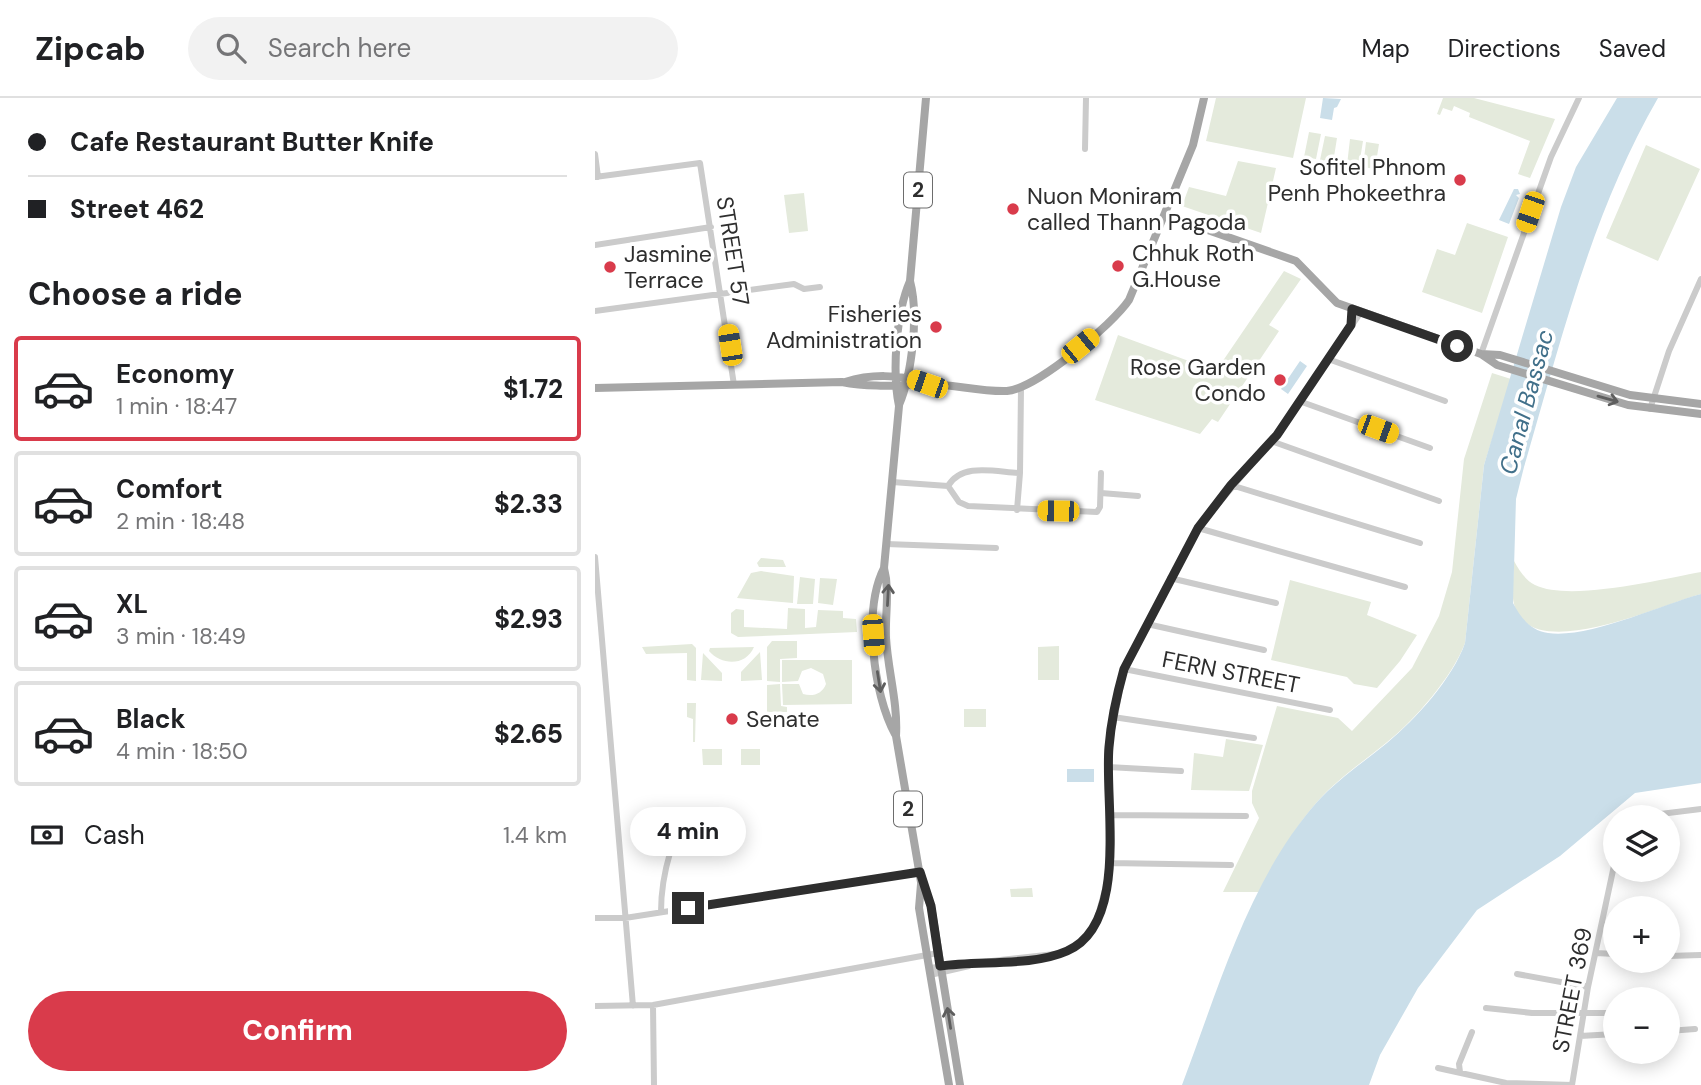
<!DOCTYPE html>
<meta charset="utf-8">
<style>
:root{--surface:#fff;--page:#f2f2f2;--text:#202124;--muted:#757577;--line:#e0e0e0;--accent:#d93b4b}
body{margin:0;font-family:"DM Sans",sans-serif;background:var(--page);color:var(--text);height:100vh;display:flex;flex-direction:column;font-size:26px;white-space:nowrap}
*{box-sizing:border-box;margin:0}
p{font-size:23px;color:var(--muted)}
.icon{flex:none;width:38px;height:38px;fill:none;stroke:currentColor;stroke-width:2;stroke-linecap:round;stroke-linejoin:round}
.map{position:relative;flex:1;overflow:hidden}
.side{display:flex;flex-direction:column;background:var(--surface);width:595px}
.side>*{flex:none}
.banner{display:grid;align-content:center;height:154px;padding:0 28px;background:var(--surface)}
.buttons{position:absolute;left:1008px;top:707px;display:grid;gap:14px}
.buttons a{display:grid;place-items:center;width:77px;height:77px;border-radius:50%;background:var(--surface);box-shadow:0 4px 18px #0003;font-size:35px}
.end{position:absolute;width:32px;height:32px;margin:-16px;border:9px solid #2e2e2e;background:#fff;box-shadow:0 0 0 4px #fff}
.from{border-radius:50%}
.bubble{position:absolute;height:49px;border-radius:24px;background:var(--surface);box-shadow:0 4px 18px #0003;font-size:23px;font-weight:800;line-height:49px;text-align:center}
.car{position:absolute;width:21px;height:42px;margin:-21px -10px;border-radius:9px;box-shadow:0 0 5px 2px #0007;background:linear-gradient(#f5c518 24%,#345 0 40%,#f5c518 0 76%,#345 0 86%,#f5c518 0)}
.banner b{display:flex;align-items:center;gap:24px;height:66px;font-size:26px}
.banner b+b{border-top:2px solid var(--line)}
.banner i{width:18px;height:18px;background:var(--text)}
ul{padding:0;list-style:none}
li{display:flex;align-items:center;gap:21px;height:105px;margin:0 14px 10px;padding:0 14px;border:4px solid var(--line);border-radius:7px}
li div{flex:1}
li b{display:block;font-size:26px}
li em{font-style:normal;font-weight:800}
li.selected{border-color:var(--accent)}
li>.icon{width:63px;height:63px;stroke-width:1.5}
h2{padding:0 28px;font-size:32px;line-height:84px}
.pay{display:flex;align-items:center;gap:18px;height:77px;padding:0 28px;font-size:26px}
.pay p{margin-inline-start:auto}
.primary-button{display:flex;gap:14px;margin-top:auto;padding:14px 28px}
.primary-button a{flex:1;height:80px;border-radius:42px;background:var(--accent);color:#fff;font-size:28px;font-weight:800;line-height:80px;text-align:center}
header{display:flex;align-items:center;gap:42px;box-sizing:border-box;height:98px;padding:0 35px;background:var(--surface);border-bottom:2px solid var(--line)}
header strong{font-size:33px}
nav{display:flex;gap:38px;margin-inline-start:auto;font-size:24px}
.search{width:490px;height:63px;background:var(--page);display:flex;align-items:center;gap:18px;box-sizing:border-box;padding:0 24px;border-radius:38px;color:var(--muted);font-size:26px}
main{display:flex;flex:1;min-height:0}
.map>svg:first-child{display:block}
.green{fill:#e4eadc}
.water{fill:#cadee9}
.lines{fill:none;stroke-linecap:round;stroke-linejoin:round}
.minor{stroke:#cbcbcb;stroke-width:6}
.major{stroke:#a6a6a6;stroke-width:8}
.oneway{stroke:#5e5e5e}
.route{stroke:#2e2e2e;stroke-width:9}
.poi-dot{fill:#d93b4b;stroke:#fff;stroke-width:2.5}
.labels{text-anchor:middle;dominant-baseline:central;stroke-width:7;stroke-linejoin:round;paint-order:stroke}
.shield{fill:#fff;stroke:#6d6d6d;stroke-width:2}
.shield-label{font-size:21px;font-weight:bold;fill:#2e2e2e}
.poi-label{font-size:23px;fill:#2e2e2e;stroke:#fff;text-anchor:start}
.street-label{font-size:23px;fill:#2e2e2e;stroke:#fff}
.water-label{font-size:24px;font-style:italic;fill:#41708a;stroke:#fff}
</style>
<header>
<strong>Zipcab</strong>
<div class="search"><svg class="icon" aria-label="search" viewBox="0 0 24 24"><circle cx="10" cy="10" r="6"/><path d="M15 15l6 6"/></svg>Search here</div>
<nav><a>Map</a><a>Directions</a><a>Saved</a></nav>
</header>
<main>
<section class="side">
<div class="banner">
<b><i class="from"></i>Cafe Restaurant Butter Knife</b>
<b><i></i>Street 462</b>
</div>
<h2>Choose a ride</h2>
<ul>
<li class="selected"><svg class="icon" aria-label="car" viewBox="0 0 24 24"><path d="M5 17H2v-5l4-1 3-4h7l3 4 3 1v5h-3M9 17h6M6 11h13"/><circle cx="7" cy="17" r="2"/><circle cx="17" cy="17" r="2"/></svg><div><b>Economy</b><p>1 min · 18:47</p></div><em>$1.72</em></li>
<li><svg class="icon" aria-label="car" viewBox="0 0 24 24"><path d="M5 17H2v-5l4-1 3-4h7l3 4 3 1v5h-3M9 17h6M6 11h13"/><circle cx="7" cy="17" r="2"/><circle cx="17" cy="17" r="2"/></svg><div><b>Comfort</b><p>2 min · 18:48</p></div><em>$2.33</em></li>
<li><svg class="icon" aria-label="car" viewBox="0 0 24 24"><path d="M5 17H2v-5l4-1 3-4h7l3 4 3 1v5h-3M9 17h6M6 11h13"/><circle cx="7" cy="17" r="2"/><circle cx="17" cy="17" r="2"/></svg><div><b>XL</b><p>3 min · 18:49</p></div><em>$2.93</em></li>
<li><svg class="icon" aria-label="car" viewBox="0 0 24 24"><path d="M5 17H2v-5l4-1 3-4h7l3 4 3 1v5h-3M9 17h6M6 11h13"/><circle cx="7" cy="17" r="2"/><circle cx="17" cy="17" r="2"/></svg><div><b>Black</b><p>4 min · 18:50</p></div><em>$2.65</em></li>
</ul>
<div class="pay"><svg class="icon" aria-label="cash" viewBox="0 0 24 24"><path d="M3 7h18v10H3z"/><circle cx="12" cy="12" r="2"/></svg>Cash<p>1.4 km</p></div>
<div class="primary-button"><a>Confirm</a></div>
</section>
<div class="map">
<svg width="1106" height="987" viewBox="0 0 1106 987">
<rect width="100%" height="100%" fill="#fff"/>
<path class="green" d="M621,0H711L698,60L611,43Z
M848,0H879L960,21L935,80L923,76L935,43L874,19L875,15L859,8L857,13L848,10L845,17L842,16Z
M714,34L726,36L721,61L709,59Z
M730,38L742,40L738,65L725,62Z
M755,41L768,43L764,68L752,67Z
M771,44L784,46L780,71L768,69Z
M1051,47L1105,71L1063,163L1011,140Z
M643,63L681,70L666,135L587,108L594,89L631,98Z
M209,95L213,133L194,135L189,97Z
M872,125L913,139L887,215L827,194L842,151L860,157Z
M689,173L706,181L674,227L684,233L623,324L617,321L605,336L500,302L523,237L621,273Z
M897,275L916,281L889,367L870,545C858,578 819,623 791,645C768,664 742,681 722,704C698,731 682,763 664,794H628L664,720L657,705V693L682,608L743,620L757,633L817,570L844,518L857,474L869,361Z
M166,460L188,462L191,469H164L162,465Z
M919,463C924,472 930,482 940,487C975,504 1067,481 1106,474V496C1068,506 934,569 919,506C916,494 919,476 919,463Z
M166,473L199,478L198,505L142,500L156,475Z
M205,479L220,481L218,506H202Z
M225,480L242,481L238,507L223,505Z
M695,482L776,504L772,517L822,537L805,563L782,590L759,586L752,579L676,562Z
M193,510L210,511V530L221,529L223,512L248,513V520L261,521L262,534L143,539L136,535V515L141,511L149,512V529L192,531Z
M177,543H202V560L185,561V584L172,583V549Z
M97,546L101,550V583L92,582V555L51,556L47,549Z
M464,548V582H443V549Z
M159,549C151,568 127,568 114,553L115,550Z
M165,554L167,582L146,583V574Z
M108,555L127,575V583L106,582Z
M187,562H257V606L188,607L187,586H204L208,596C218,599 227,596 231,586L228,576L216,570L207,573L203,583L187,584Z
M185,586L186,608L192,609V614H172V587Z
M92,605H101L100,644H98V621L92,619Z
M369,611H391V629H369Z
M631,641L668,647L654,693L596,692L599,655L628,659Z
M107,651H127V667H108Z
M146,651H165V667H146Z
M437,790L438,799H416L415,791Z"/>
<path class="water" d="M728,0L746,1L742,9L739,10L737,22L725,20Z
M1022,0H1063C997,114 966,243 929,369L921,401L918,505C926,520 935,532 953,535C993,541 1065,507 1106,496V685L1040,695L965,758L882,812L823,890L785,957L774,987H587C623,892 654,781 722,704C743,681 769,664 792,645C821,621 858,580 870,545L889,367L966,109L981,69Z
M919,91H923L925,96L921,97L924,100L914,126L904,122Z
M705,263L712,268L693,296L686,291Z
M499,671V684H472V671Z"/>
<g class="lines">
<path class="minor" d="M490,51L491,0
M0,56L3,79
M0,79L105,65L139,287
M0,147L116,129
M0,213L199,186L209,191L225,189
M886,256L956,59L984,0
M733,261L850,303
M704,303L835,350
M1055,311L1074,253L1106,181
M676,343L844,403
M297,384L353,388
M636,387L825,445
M353,388L364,404L373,408L502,414L505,409L506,375
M353,388C367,364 401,374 425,375L426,290
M506,395L543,398
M422,412L425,375
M603,430L810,489
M291,446L401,450
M0,459L38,908
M575,480L681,505
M552,526L669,552
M529,571L735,612
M518,619L659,640
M513,669L586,673
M514,717L651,718
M1041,719L1106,711
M514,765L636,767
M66,814C66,793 69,775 75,755L81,753
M0,820H30L325,774
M1001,855L1020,856
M1073,858L1106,857
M334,870L469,855L491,840L500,828L513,781L514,649L529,571L603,430L682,336L766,214
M922,876L993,889
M335,877L374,868
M58,907L59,987
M0,908L58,907L343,855
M891,910L937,915H1020
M1073,933L1100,931
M985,938L1020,936
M843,970L911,985L977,987
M865,974L864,966L877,934
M977,987L993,889L1020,763"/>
<path class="major" d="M331,0L315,183C301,215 297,274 304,308L289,470C295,493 290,516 291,540C293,573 303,605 301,638L326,784L336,808L365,987
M570,117L701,163L742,205L886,256L902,267L1033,307L1106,316
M886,256L905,257L1035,297L1106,306
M250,284C275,276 304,276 330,285
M0,290L247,284C276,290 303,287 332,286C358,286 385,294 412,293C442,290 517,227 534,202L598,47L609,0
M304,307C317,276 324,216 315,183
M289,470C268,511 278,596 300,636
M326,786L324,810L354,987"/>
</g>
<defs><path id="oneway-shaft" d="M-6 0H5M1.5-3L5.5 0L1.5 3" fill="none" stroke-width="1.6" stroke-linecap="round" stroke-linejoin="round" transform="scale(1.75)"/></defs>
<g class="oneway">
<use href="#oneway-shaft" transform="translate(1013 301) rotate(16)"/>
<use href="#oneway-shaft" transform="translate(293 497) rotate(-87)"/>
<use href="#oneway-shaft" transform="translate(284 584) rotate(81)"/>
<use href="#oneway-shaft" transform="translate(354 920) rotate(-99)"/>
</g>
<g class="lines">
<path class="route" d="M93,810L325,774L336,808L345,868C384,862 436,869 472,853C535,826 509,704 514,649C516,623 522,596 529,571L603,430L636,387L682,337L756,227L757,211L862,248"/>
</g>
<g class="poi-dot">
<circle cx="865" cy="82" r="7"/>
<circle cx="418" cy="111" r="7"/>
<circle cx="523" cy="168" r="7"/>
<circle cx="15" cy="169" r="7"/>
<circle cx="341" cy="229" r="7"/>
<circle cx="685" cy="282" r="7"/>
<circle cx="137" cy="621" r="7"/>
</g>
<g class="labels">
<g class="shield">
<rect x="309" y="74.5" width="28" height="35" rx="5"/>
<rect x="299" y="693.5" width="28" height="35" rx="5"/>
</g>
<g class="shield-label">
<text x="323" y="92">2</text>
<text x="313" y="711">2</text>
</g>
<g class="poi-label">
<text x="851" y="69" text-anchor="end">Sofitel Phnom<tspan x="851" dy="26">Penh Phokeethra</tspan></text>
<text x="432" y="98">Nuon Moniram<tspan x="432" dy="26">called Thann Pagoda</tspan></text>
<text x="537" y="155">Chhuk Roth<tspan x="537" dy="26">G.House</tspan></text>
<text x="29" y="156">Jasmine<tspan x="29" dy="26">Terrace</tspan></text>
<text x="327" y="216" text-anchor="end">Fisheries<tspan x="327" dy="26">Administration</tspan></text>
<text x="671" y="269" text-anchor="end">Rose Garden<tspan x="671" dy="26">Condo</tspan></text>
<text x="151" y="621">Senate</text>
</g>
<g class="street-label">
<text transform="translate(138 153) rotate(81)">STREET 57</text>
<text transform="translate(636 574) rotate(11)">FERN STREET</text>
<text transform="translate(977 892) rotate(-79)">STREET 369</text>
</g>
<g class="water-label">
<text transform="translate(931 304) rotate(-75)">Canal Bassac</text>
</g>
</g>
</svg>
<div class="buttons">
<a><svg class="icon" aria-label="layers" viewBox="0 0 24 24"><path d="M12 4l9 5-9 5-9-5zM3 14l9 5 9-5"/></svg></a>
<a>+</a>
<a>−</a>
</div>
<i class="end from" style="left:862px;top:248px"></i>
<i class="end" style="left:93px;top:810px"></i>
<div class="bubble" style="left:35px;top:709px;width:116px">4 min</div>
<i class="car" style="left:935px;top:114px;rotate:199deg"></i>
<i class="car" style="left:135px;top:247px;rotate:351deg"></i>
<i class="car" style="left:485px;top:248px;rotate:51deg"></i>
<i class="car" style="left:332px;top:286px;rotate:289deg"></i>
<i class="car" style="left:783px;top:331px;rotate:110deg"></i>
<i class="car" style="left:463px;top:413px;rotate:271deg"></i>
<i class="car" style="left:278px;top:537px;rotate:176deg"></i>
</div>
</main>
